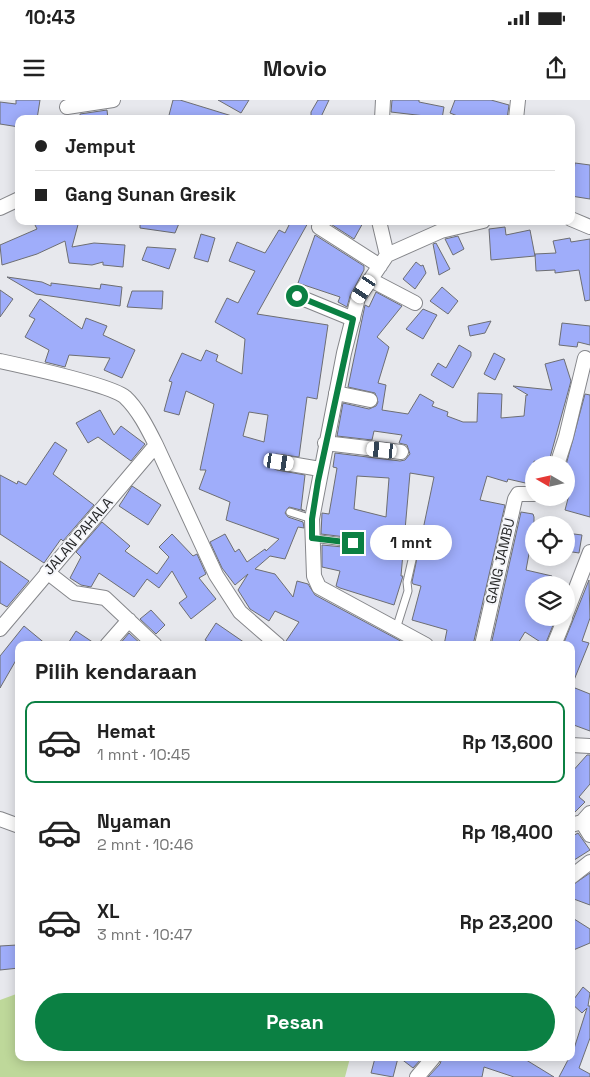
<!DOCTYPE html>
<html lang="id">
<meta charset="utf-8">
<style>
:root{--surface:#fff;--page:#f2f2f2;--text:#222;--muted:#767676;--line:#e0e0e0;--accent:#0b8043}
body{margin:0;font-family:"Space Grotesk",sans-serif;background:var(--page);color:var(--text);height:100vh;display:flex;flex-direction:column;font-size:19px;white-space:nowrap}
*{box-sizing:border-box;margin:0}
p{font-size:16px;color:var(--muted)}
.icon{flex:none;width:28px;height:28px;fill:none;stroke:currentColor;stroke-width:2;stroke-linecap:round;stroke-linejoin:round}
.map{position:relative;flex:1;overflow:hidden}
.details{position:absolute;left:15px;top:541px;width:560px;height:420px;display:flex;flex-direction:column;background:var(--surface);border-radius:10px;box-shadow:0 2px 12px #0003}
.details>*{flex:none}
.hud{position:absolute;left:15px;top:15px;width:560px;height:110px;border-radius:10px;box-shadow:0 2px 12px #0003;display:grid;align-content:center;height:110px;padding:0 20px;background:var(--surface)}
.needle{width:32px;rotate:279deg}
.tools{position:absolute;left:525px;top:356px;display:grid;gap:10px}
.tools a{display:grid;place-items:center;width:50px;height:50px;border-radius:50%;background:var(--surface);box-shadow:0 2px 12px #0003;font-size:25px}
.end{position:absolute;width:22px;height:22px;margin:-11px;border:6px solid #0b8043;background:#fff;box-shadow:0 0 0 2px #fff}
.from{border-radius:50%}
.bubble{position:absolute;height:35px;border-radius:18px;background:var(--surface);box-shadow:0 2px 12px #0003;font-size:16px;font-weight:700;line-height:35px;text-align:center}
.car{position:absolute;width:15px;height:30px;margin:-15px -8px;border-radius:6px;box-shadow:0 0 4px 1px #0007;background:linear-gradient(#fff 24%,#345 0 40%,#fff 0 76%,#345 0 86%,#fff 0)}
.hud b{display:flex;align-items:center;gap:18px;height:48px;font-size:19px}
.hud b+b{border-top:1px solid var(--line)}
.hud i{width:12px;height:12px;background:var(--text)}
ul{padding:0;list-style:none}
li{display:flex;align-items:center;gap:15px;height:82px;margin:0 10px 8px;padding:0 10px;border:2px solid transparent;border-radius:10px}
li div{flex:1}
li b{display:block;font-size:19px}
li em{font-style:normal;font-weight:700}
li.on{border-color:var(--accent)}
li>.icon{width:45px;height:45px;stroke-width:1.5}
h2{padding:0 20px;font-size:22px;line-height:60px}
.action{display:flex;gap:10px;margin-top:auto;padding:10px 20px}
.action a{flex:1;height:58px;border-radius:30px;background:var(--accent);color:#fff;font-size:20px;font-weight:700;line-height:58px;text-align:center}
.status{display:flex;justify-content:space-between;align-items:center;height:35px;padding:0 25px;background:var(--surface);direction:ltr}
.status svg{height:14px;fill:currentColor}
header{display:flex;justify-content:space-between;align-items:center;height:65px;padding:0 20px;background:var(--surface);font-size:22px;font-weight:700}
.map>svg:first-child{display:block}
.green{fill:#bed89a}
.building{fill:#9fadfa;stroke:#6d6e72;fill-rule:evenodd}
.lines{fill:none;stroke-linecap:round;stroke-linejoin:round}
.lane-casing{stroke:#85868a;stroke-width:9}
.street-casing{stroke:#85868a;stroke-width:16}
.lane{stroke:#fff;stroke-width:7}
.street{stroke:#fff;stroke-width:14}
.route{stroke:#0b8043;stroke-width:6}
.labels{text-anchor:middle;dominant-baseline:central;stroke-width:4;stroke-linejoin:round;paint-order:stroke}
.street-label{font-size:14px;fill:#272829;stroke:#f4f5fa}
</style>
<div class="status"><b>10:43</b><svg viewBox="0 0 49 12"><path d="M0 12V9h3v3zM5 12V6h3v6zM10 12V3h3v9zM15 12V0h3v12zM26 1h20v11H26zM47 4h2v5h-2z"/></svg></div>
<header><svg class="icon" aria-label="menu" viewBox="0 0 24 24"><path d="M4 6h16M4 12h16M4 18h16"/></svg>Movio<svg class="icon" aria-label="share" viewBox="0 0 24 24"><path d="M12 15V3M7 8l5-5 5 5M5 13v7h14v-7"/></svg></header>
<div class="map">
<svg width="590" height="977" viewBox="0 0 590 977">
<rect width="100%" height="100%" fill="#e7e8ed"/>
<path class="green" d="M19,893V958H350L345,977H0V900Z"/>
<path class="building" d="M16,0H40L37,19H19V27L0,24V2L16,4Z
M173,0H180L232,16V19H168Z
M218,0H249L241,13Z
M318,0H329L320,19H311V12Z
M392,0H419V2L444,7L442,19H425V16L391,12Z
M455,0H491L509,5L507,19H465L450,13Z
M107,10L108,19H80V14Z
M575,63L590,65V99L571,96Z
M33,121H79L72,147L94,143L125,145L123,167L103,165V162L92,165L69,163L65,141L37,154L2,165L0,145L37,129Z
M140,121H180L175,133L140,128Z
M291,121H309L257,214L328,225L317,299L307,297L299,357L276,354L270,361L273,368L277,370L305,375L301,409L305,411L289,407L285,413L288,417L303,422L304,428L298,427L285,459L270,456L255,469L275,474L293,497L297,481L308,484L315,495L408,545H287L286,541L299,522L275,511L269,521L250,509L238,490L248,474L235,485L222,468L210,442L225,434L235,452L239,449L247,462L265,449L266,451L279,439L226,420L230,402L199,389L206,370H200L214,304L186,291L179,315L164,311L172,282L169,281L182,253L201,261L206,250L218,255L216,261L242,274L245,239L215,222L227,198L238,203L255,171L229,161L237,142L265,153L279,130L285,133ZM249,312L268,315L264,342L243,336Z
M326,121H364L354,139Z
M505,127L506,135L530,130L535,156L491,160L489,129Z
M201,134L215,138L208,162L194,158Z
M315,135L364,166V170L350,196L347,207L338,202L340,197L298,183Z
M458,136L464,149L453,155L445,139Z
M570,138L571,142L590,139V200L585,201L579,170L555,173V170L536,171L535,154L556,153L553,141Z
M436,143L450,169L439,175L433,144Z
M147,147L176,149L169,169L142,160Z
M416,162L421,166L423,165L426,173L415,189L403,179Z
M7,177L42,182L51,186V183L100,189L101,184L122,187L120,206L36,194Z
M442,187L458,201L448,214L430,201Z
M0,190L13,199L0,217Z
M132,191H163L162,209L127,207Z
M376,192L402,206L377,237L389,247L378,283L386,285L382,310L408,314L420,294L434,302L432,306L448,312L447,316L463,322H477L478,293L502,294L501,318L524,316L526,295H528L513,286L552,290L545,264L564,259L571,281L548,365L534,361V385L508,379L507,382L487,376L480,400L505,405L473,545H444L447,530L412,520L421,486L413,484L412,482L434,377L410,373L401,476H403L394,505L340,488L336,486L340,471L322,467V445L353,448L358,443L354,438L321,434L322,413L329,414L332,397L337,368L333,367L335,353L400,361L405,360L410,354L407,345L399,343L402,335L374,331L372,340L337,336L343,303L369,309L376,306L378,302L375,293L348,287L365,205L369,207ZM357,376L389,378L386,417L354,409Z
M40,199L82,229L86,218L107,226L103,235L135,250L122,278L104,270L110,258L69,255L65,267L45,262L49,250L25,237L35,219L29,216Z
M423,209L437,215L423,239L406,229Z
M491,221L485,233L470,236L468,226Z
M562,223L590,226V245L578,242L577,247L559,245Z
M459,245L471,252V256L453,288L431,275L438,263L446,268Z
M494,253L505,259L495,280L484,274Z
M585,294L590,295V417L565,410L570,391L566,390V365Z
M100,310L114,335L121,326L145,344L131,361L98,337L88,343L76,323Z
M55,342L67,350L53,374L94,405L63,441L61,439L44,463L0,434V375L17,384L18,381L26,385Z
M132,386L161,405L148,425L119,406Z
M521,412L533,414L534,417V444L531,443L526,470L552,476L550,485H534V518H556L545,545L525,532L517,545H491Z
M102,422L130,446L125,451L157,474L169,457L159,447L172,434L193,456L197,454L206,474L199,478L216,499L191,519L179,503L187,497L172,471L159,488L147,479L134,497L99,473L91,487L81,485L70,478L81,457L76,452Z
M566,433L582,435L579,453L566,451Z
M0,461L29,481L7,507L0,503Z
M589,480L590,518L582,541L589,543L572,585L571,545H563Z
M151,510L165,525L156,534L140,519Z
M216,523L248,545H213L205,540Z
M24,526L47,545H19V555L0,588V556Z
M76,531L97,545H67Z
M129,533L142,545H119Z
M575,588L590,594V631L571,624V597Z
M587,655H590V684L579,697L585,702L571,716V673Z
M578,733L590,750L571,762V737Z
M590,773V805L571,798V786Z
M571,817L590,829V843L571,851Z
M17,845L19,868L0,870V846Z
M583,887L590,893L588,906H590V938L579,968L590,974V977H559L569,958H571L587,908L582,913L571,903Z
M375,958H398L393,977L371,973Z
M400,958H422L413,968Z
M442,958H523L554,977H514L484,967L482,977H428L440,964Z"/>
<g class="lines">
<defs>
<path id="lane" d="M290,412L312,419
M312,438L353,443
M396,529L408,491L407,482L414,451"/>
<path id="street" d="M67,7L113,0
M382,19L383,0
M516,19L518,0
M0,108L19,99
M571,119L590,127
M379,121L387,155
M319,127L380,166
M371,180L415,203
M297,196L353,219
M0,261C23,266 111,285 125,297C138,309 148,329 156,345L216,475L240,512L278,545
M336,293L370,300
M325,343L401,352
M279,362L320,369
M557,365L566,337L585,258
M47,472L74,493L105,498L155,545
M566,514L590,452
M0,529L156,345
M107,545L129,520
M426,545L319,487L314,476L312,419L344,253L358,198L387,155L441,131L483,121
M482,545L515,399L518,394H534
M554,545L565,518
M571,645L590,646
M0,719L19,726
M582,722L590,735
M571,725L582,722L590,713
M571,777L590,762
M417,977L433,958"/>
</defs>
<use href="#lane" class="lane-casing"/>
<use href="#street" class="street-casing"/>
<use href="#lane" class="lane"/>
<use href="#street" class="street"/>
</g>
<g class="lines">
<path class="route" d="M297,196L353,219L318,381L312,419V438L353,443"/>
</g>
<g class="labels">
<g class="street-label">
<text transform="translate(78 436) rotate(-49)">JALAN PAHALA</text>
<text transform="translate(500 461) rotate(-77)">GANG JAMBU</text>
</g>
</g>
</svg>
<div class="tools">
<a><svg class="needle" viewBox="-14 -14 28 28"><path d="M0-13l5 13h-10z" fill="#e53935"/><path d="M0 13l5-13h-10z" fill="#767676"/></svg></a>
<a><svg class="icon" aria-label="locate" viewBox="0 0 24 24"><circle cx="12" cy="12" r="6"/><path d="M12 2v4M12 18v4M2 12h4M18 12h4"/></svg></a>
<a><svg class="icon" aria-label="layers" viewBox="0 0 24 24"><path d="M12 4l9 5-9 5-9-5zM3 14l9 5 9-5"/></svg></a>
</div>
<i class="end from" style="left:297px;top:196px"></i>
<i class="end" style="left:353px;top:443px"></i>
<div class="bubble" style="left:370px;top:425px;width:82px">1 mnt</div>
<i class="car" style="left:364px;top:189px;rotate:214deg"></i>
<i class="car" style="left:382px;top:350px;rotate:276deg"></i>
<i class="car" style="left:279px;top:362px;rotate:99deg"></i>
<div class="hud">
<b><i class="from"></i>Jemput</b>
<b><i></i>Gang Sunan Gresik</b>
</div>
<section class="details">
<h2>Pilih kendaraan</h2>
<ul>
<li class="on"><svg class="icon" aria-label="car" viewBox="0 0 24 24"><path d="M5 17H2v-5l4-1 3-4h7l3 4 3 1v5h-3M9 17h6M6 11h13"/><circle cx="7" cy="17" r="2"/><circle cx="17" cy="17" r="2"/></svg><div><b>Hemat</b><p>1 mnt · 10:45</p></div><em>Rp 13,600</em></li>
<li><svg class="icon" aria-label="car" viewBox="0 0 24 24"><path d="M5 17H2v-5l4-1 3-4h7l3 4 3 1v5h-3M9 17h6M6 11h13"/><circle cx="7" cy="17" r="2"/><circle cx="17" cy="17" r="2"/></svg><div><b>Nyaman</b><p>2 mnt · 10:46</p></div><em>Rp 18,400</em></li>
<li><svg class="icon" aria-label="car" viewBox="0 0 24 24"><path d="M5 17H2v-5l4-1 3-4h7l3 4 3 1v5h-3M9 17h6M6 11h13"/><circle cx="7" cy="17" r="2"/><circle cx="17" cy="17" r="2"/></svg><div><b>XL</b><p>3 mnt · 10:47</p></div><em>Rp 23,200</em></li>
</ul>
<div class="action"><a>Pesan</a></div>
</section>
</div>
